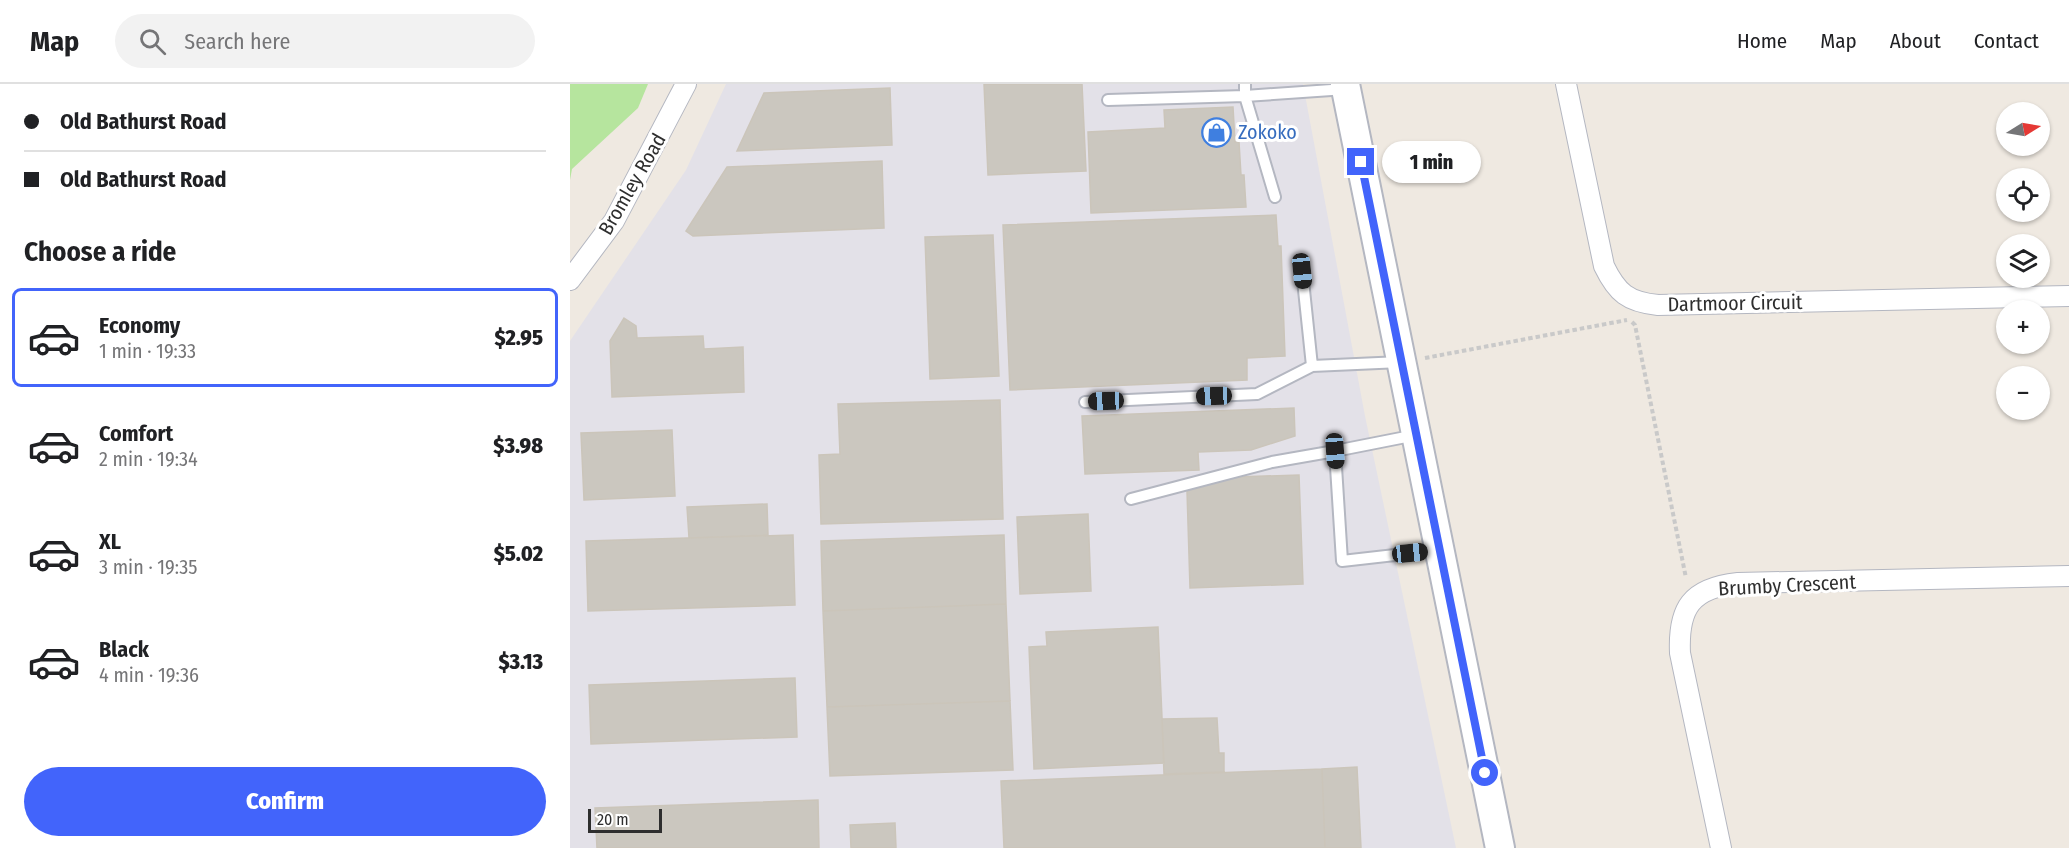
<!DOCTYPE html>
<meta charset="utf-8">
<style>
:root{--surface:#fff;--page:#f2f2f2;--text:#202124;--muted:#757577;--line:#e0e0e0;--accent:#4264fb}
body{margin:0;font-family:"Fira Sans Condensed",sans-serif;background:var(--page);color:var(--text);height:100vh;display:flex;flex-direction:column;font-size:22px;white-space:nowrap}
*{box-sizing:border-box;margin:0}
p{font-size:20px;color:var(--muted)}
.icon{flex:none;width:33px;height:33px;fill:none;stroke:currentColor;stroke-width:2;stroke-linecap:round;stroke-linejoin:round}
.map{position:relative;flex:1;overflow:hidden}
.side{display:flex;flex-direction:column;background:var(--surface);width:570px}
.side>*{flex:none}
.hud{display:grid;align-content:center;height:132px;padding:0 24px;background:var(--surface)}
.needle{width:39px;rotate:79deg}
.tools{position:absolute;left:1426px;top:18px;display:grid;gap:12px}
.tools a{display:grid;place-items:center;width:54px;height:54px;border-radius:50%;background:var(--surface);box-shadow:0 2px 4px #0004;font-size:30px}
.scale{position:absolute;left:18px;bottom:15px;width:74px;box-sizing:border-box;padding-left:6px;border:3px solid #2e2e2e;border-top:0;font-size:16px;line-height:21px;white-space:nowrap;color:#2e2e2e;-webkit-text-stroke:4px #fff;paint-order:stroke}
.end{position:absolute;width:27px;height:27px;margin:-14px;border:8px solid #4264fb;background:#fff;box-shadow:0 0 0 3px #fff}
.from{border-radius:50%}
.bubble{position:absolute;height:42px;border-radius:21px;background:var(--surface);box-shadow:0 2px 4px #0004;font-size:20px;font-weight:800;line-height:42px;text-align:center}
.car{position:absolute;width:18px;height:36px;margin:-18px -9px;border-radius:8px;box-shadow:0 0 4px 2px #0007;background:linear-gradient(#222 24%,#8ab4d8 0 40%,#222 0 76%,#8ab4d8 0 86%,#222 0)}
.hud b{display:flex;align-items:center;gap:21px;height:57px;font-size:22px}
.hud b+b{border-top:2px solid var(--line)}
.hud i{width:15px;height:15px;background:var(--text)}
ul{padding:0;list-style:none}
li{display:flex;align-items:center;gap:18px;height:99px;margin:0 12px 9px;padding:0 12px;border:3px solid transparent;border-radius:9px}
li div{flex:1}
li b{display:block;font-size:22px}
li em{font-style:normal;font-weight:800}
li.active{border-color:var(--accent)}
li>.icon{width:54px;height:54px;stroke-width:1.5}
h2{padding:0 24px;font-size:27px;line-height:72px}
.button{display:flex;gap:12px;margin-top:auto;padding:12px 24px}
.button a{flex:1;height:69px;border-radius:36px;background:var(--accent);color:#fff;font-size:24px;font-weight:800;line-height:69px;text-align:center}
header{display:flex;align-items:center;gap:36px;box-sizing:border-box;height:84px;padding:0 30px;background:var(--surface);border-bottom:2px solid var(--line)}
header strong{font-size:28px}
nav{display:flex;gap:33px;margin-inline-start:auto;font-size:21px}
.search{width:420px;height:54px;background:var(--page);display:flex;align-items:center;gap:15px;box-sizing:border-box;padding:0 21px;border-radius:33px;color:var(--muted);font-size:22px}
main{display:flex;flex:1;min-height:0}
.map>svg:first-child{display:block}
.industrial{fill:#e3e1e8}
.green{fill:#b6e59e}
.building{fill:#cbc7bf;stroke:#cbc5ba;stroke-width:1.5}
.lines{fill:none;stroke-linecap:round;stroke-linejoin:round}
.service-casing{stroke:#b4b7c1;stroke-width:14}
.minor-casing{stroke:#b4b7c1;stroke-width:22}
.secondary-casing{stroke:#b4b7c1;stroke-width:32}
.path{stroke:#c9c9c9;stroke-width:4;stroke-dasharray:4.5 3;stroke-linecap:butt}
.service{stroke:#fff;stroke-width:10}
.minor{stroke:#fff;stroke-width:20}
.secondary{stroke:#fff;stroke-width:28}
.route{stroke:#4264fb;stroke-width:8}
.labels{text-anchor:middle;dominant-baseline:central;stroke-width:6;stroke-linejoin:round;paint-order:stroke}
.shop-label{font-size:20px;fill:#366cbe;stroke:#fff;text-anchor:start}
.street-label{font-size:20px;fill:#2e2e2e;stroke:#fff}
</style>
<header>
<strong>Map</strong>
<div class="search"><svg class="icon" aria-label="search" viewBox="0 0 24 24"><circle cx="10" cy="10" r="6"/><path d="M15 15l6 6"/></svg>Search here</div>
<nav><a>Home</a><a>Map</a><a>About</a><a>Contact</a></nav>
</header>
<main>
<section class="side">
<div class="hud">
<b><i class="from"></i>Old Bathurst Road</b>
<b><i></i>Old Bathurst Road</b>
</div>
<h2>Choose a ride</h2>
<ul>
<li class="active"><svg class="icon" aria-label="car" viewBox="0 0 24 24"><path d="M5 17H2v-5l4-1 3-4h7l3 4 3 1v5h-3M9 17h6M6 11h13"/><circle cx="7" cy="17" r="2"/><circle cx="17" cy="17" r="2"/></svg><div><b>Economy</b><p>1 min · 19:33</p></div><em>$2.95</em></li>
<li><svg class="icon" aria-label="car" viewBox="0 0 24 24"><path d="M5 17H2v-5l4-1 3-4h7l3 4 3 1v5h-3M9 17h6M6 11h13"/><circle cx="7" cy="17" r="2"/><circle cx="17" cy="17" r="2"/></svg><div><b>Comfort</b><p>2 min · 19:34</p></div><em>$3.98</em></li>
<li><svg class="icon" aria-label="car" viewBox="0 0 24 24"><path d="M5 17H2v-5l4-1 3-4h7l3 4 3 1v5h-3M9 17h6M6 11h13"/><circle cx="7" cy="17" r="2"/><circle cx="17" cy="17" r="2"/></svg><div><b>XL</b><p>3 min · 19:35</p></div><em>$5.02</em></li>
<li><svg class="icon" aria-label="car" viewBox="0 0 24 24"><path d="M5 17H2v-5l4-1 3-4h7l3 4 3 1v5h-3M9 17h6M6 11h13"/><circle cx="7" cy="17" r="2"/><circle cx="17" cy="17" r="2"/></svg><div><b>Black</b><p>4 min · 19:36</p></div><em>$3.13</em></li>
</ul>
<div class="button"><a>Confirm</a></div>
</section>
<div class="map">
<svg width="1499" height="764" viewBox="0 0 1499 764">
<rect width="100%" height="100%" fill="#efe9e1"/>
<path class="industrial" d="M156,0H733L795,332L886,764H0V257L116,86Z"/>
<path class="green" d="M0,0H78L68,24L2,85L0,96Z"/>
<path class="building" d="M414,0H512L516,87L418,91Z
M320,4L322,61L167,67L194,9Z
M663,23L665,58H669L671,91H674L676,123L521,129L518,48L595,44L594,26Z
M312,77L314,144L123,152L116,147L157,83Z
M706,131L708,162H711L715,272L677,274V296L440,306L433,141Z
M423,151L429,292L360,295L355,153Z
M54,234L66,242L67,254L133,252L134,265L173,263L174,308L42,313L40,257Z
M430,316L433,435L251,440L249,371L270,370L268,320Z
M724,324L725,352L681,366L628,368L629,386L515,390L512,332Z
M102,346L105,412L14,416L11,349Z
M729,391L733,500L620,504L617,407L666,393Z
M197,420L198,451L119,454L117,423Z
M518,430L521,507L450,510L447,433Z
M223,451L225,521L18,527L16,457Z
M434,451L436,520L253,527L251,457Z
M436,520L440,617L257,623L253,527Z
M588,543L594,679L464,685L459,563L477,562L476,548Z
M225,594L227,653L21,660L19,601Z
M440,617L443,686L260,692L257,623Z
M647,634L649,669H654V688L594,690L592,635Z
M787,683L791,764H755L752,685Z
M752,685L755,764H434L431,697Z
M248,716L249,764H27L25,724Z
M325,739L326,764H281L280,741Z"/>
<g class="lines">
<defs>
<path id="service" d="M675,0V12L705,113
M538,16L675,12L776,5
M732,187L742,282L831,278
M515,318L687,310L742,282
M846,351L765,367L772,477L869,466
M561,415L702,378L765,367"/>
<path id="minor" d="M996,0L1034,182C1047,209 1058,218 1088,221L1499,212
M0,196L44,137L116,0
M1151,764L1110,569C1108,524 1121,504 1168,499L1499,492"/>
<path id="secondary" d="M775,0L930,764"/>
</defs>
<use href="#service" class="service-casing"/>
<use href="#minor" class="minor-casing"/>
<use href="#secondary" class="secondary-casing"/>
<path class="path" d="M1062,238L1065,241L1116,494
M855,274L1057,236"/>
<use href="#service" class="service"/>
<use href="#minor" class="minor"/>
<use href="#secondary" class="secondary"/>
</g>
<g class="lines">
<path class="route" d="M791,78L915,689"/>
</g>
<defs>
<symbol id="shop-ring" viewBox="-11 -11 22 22"><circle r="9.5" fill="#fff" stroke="#3f7fe0" stroke-width="1.5"/><path d="M-5-2.5h2.3a2.7 3.5 0 0 1 5.4 0H5L5.5 6h-11ZM-1.5-2.5h3a1.5 2.3 0 0 0-3 0Z" fill="#3f7fe0"/></symbol>
</defs>
<g fill-rule="evenodd">
<use href="#shop-ring" x="630" y="32" width="33" height="33"/>
</g>
<g class="labels">
<g class="shop-label">
<text x="668" y="48">Zokoko</text>
</g>
<g class="street-label">
<text transform="translate(62 100) rotate(-60)">Bromley Road</text>
<text transform="translate(1165 219) rotate(-1)">Dartmoor Circuit</text>
<text transform="translate(1217 501) rotate(-3)">Brumby Crescent</text>
</g>
</g>
</svg>
<div class="tools">
<a><svg class="needle" viewBox="-14 -14 28 28"><path d="M0-13l5 13h-10z" fill="#e53935"/><path d="M0 13l5-13h-10z" fill="#757577"/></svg></a>
<a><svg class="icon" aria-label="locate" viewBox="0 0 24 24"><circle cx="12" cy="12" r="6"/><path d="M12 2v4M12 18v4M2 12h4M18 12h4"/></svg></a>
<a><svg class="icon" aria-label="layers" viewBox="0 0 24 24"><path d="M12 4l9 5-9 5-9-5zM3 14l9 5 9-5"/></svg></a>
<a>+</a>
<a>−</a>
</div>
<div class="scale">20 m</div>
<i class="end from" style="left:915px;top:689px"></i>
<i class="end" style="left:791px;top:78px"></i>
<div class="bubble" style="left:812px;top:57px;width:99px">1 min</div>
<i class="car" style="left:732px;top:187px;rotate:174deg"></i>
<i class="car" style="left:644px;top:312px;rotate:268deg"></i>
<i class="car" style="left:536px;top:317px;rotate:268deg"></i>
<i class="car" style="left:765px;top:367px;rotate:176deg"></i>
<i class="car" style="left:840px;top:469px;rotate:84deg"></i>
</div>
</main>
